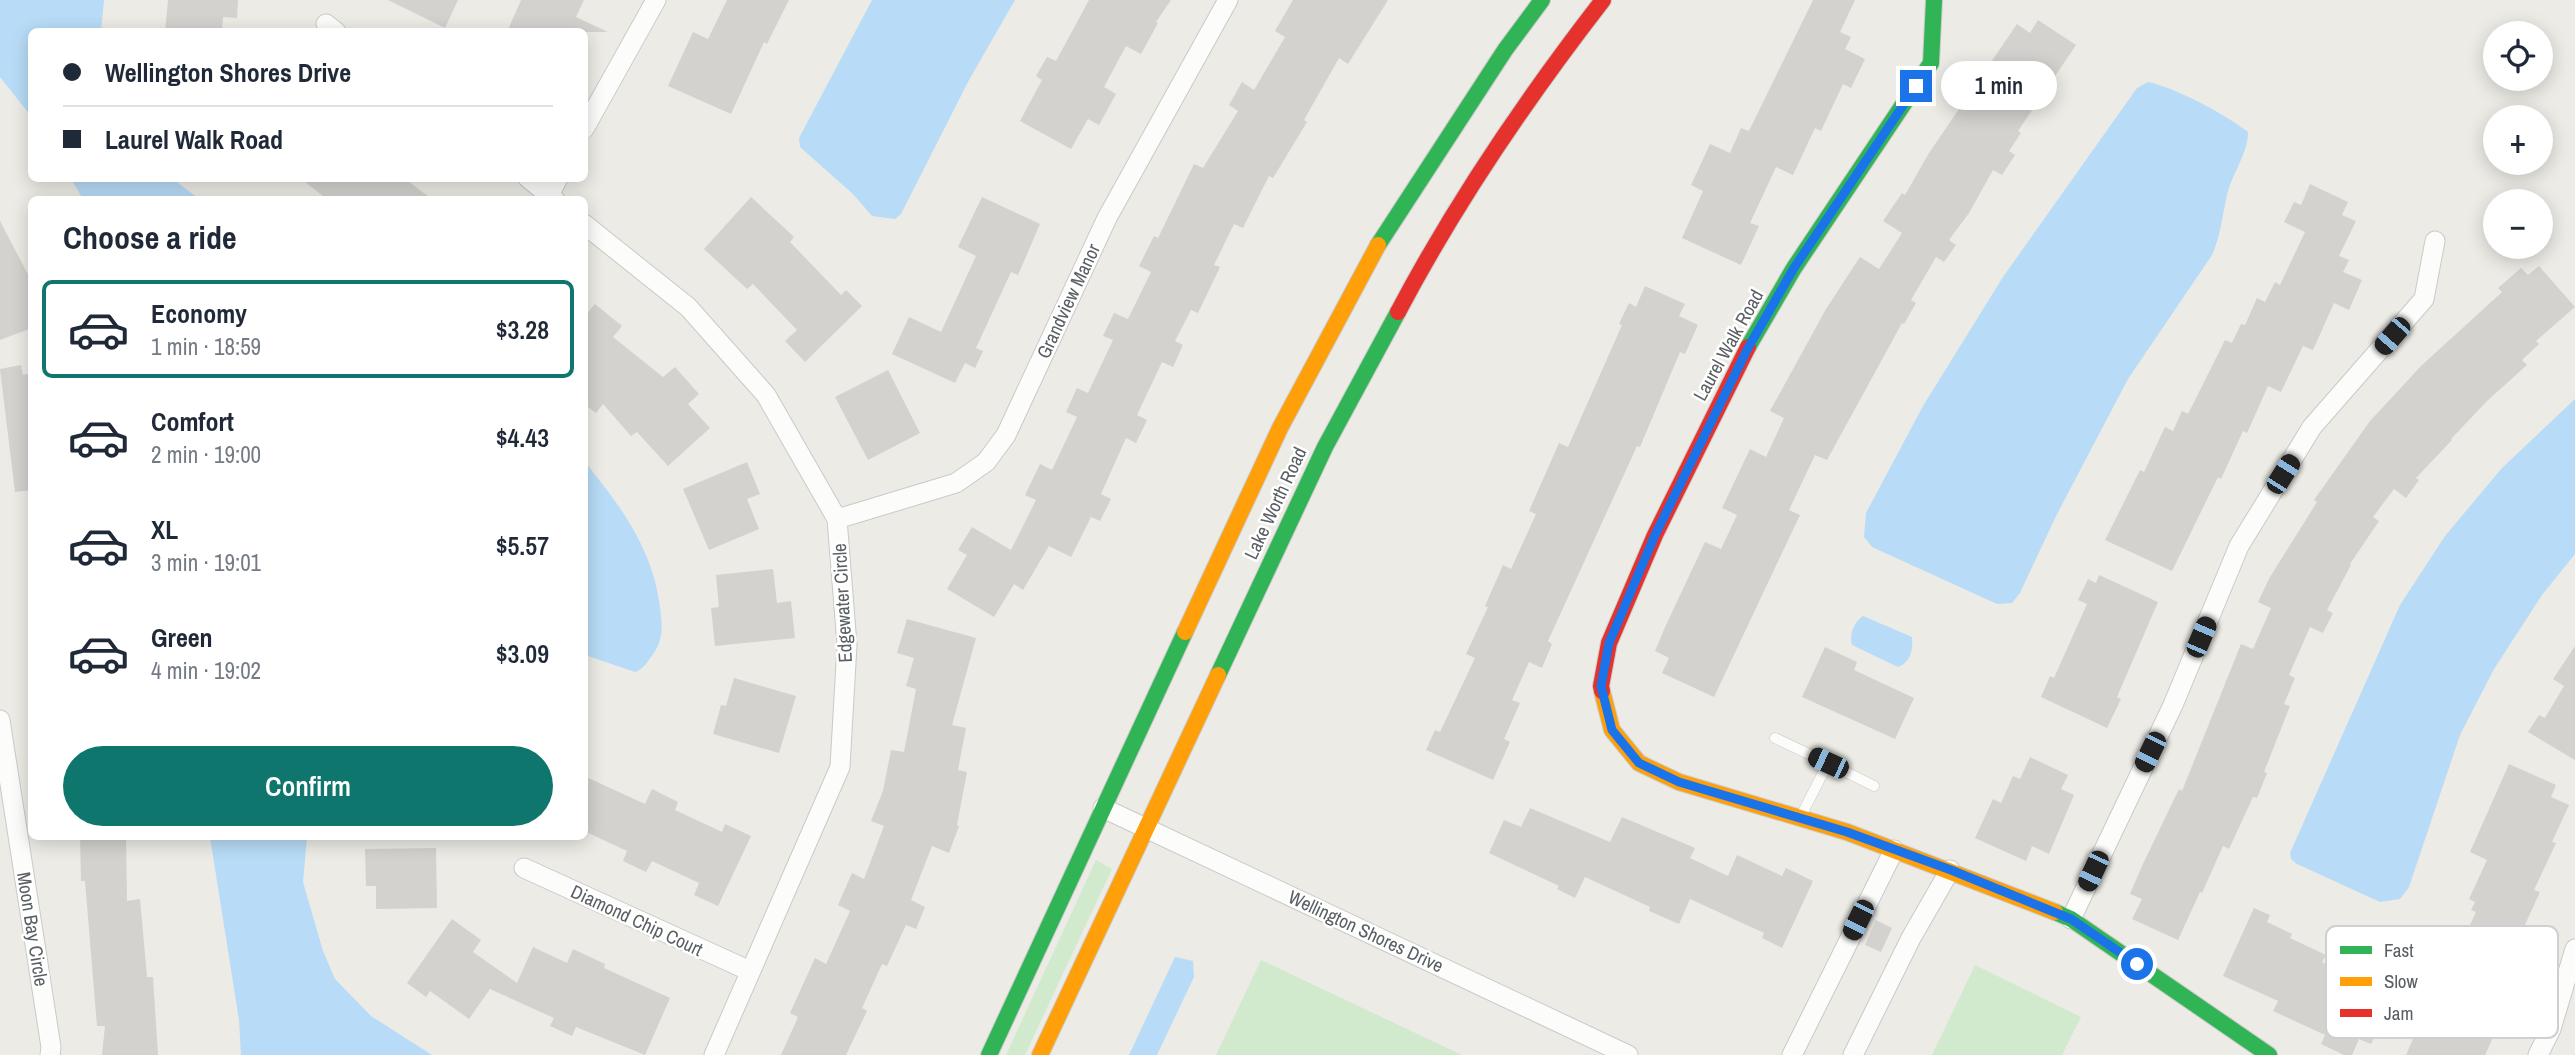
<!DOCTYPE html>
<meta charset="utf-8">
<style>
:root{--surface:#fff;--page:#f6f6f7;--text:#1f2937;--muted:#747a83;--line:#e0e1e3;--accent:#0f766e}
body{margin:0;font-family:"Archivo Narrow",sans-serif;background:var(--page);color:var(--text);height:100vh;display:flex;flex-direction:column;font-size:26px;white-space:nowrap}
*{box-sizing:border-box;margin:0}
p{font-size:23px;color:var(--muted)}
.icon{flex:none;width:38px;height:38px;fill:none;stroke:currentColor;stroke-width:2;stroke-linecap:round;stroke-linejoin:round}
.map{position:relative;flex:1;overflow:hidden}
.panel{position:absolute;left:28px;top:196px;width:560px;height:644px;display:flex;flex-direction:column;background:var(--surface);border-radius:10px;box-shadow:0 4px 18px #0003}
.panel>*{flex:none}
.guide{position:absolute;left:28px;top:28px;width:560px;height:154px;border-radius:10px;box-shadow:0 4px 18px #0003;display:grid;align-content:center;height:154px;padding:0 35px;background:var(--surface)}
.fabs{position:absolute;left:2483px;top:21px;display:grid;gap:14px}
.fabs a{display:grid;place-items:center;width:70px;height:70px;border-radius:50%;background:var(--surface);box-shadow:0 4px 18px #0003;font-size:35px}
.end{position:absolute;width:32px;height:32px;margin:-16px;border:9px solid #1a73e8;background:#fff;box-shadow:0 0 0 4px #fff}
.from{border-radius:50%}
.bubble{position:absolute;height:49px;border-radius:24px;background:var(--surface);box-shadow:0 4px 18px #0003;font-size:23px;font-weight:600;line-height:49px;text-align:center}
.car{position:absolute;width:21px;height:42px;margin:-21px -10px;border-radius:9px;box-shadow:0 0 5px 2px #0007;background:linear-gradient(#222 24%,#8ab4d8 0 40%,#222 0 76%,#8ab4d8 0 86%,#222 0)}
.guide b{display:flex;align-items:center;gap:24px;height:66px;font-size:26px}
.guide b+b{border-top:2px solid var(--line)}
.guide i{width:18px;height:18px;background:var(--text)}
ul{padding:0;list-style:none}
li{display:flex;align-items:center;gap:21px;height:98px;margin:0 14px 10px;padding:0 21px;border:4px solid transparent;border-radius:10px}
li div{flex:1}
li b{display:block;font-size:26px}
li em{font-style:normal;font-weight:600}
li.selected{border-color:var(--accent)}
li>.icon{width:63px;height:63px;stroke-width:1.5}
h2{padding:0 35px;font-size:32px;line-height:84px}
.cta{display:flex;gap:14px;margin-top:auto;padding:14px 35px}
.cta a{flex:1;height:80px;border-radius:42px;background:var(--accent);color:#fff;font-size:28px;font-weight:600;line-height:80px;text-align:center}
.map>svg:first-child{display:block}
.green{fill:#d1eace}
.water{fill:#b8dcf7}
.building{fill:#d3d2cf}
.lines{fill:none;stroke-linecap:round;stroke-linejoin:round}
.lane-casing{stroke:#c9cac9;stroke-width:11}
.street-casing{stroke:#c9cac9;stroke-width:21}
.fast-casing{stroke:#cacaca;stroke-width:18}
.slow-casing{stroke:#cacaca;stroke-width:18}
.jam-casing{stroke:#cacaca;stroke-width:18}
.lane{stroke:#fcfcfb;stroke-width:10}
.street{stroke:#fcfcfb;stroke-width:19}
.fast{stroke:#30b455;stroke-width:16}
.slow{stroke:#ff9f0a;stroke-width:16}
.jam{stroke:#e5322d;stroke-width:16}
.route{stroke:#1a73e8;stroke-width:9}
.labels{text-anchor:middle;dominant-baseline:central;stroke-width:5;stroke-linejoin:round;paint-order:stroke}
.street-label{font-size:19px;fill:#5a5f64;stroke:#fff}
.key{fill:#fff;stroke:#cecfd0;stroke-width:2}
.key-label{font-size:19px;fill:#5a5f64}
</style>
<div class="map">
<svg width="2575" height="1055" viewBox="0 0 2575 1055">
<rect width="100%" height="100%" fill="#ecebe5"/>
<path class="green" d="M1096,860L1112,869L1025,1055H1006Z
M1261,960L1462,1055H1216Z
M1975,965L2081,1017L2062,1055H1932Z"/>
<path class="water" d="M0,0H104L101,31L32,32L31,116L0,77Z
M872,0H1015L969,80L901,214L895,219L872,216L853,194L800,147L799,138Z
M2148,82C2176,88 2225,114 2248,132C2248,154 2232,173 2227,195C2222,216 2221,235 2212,255L2128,379L2056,516L2020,593L2012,603L1997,604L1872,547L1864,537L1866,513L1923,406L2003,277L2137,88Z
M71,179H173L199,199H83Z
M2575,399V554L2542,595L2494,669L2460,735L2409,887L2400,899L2380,902L2297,864L2291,859L2290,853L2400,605L2445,536L2502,468Z
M584,461C620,505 653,549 660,607C662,625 664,639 653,654C648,661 644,669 635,672L585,655Z
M1863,616L1912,637C1913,650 1911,662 1898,667L1852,645C1849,634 1854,622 1863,616Z
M210,837H307L303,882L323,951L335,979L371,1016L432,1055H241L239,1020Z
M1175,957L1193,961L1194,977L1157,1055H1129Z"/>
<path class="building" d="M168,0H238L237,18L223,17L222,32H165Z
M388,0H458L445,28Z
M521,0H584L576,17L608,32H507Z
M727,0H789L767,44L764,42L731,114L668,86L693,32L708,39Z
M1089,0H1171L1156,22L1158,23L1141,54L1126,46L1104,87L1116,94L1099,125L1088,119L1071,149L1020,121L1042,80L1036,76L1047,57L1056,61Z
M1293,0H1388L1348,64L1339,58L1304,120L1307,122L1273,178L1269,176L1243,228L1234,224L1214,265L1220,267L1198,313L1191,310L1175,341L1183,345L1173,367L1162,362L1137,415L1147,420L1136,443L1126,438L1101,494L1111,499L1100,521L1091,517L1071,557L1049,546L1023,590L1014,584L994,617L947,589L967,555L958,550L972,527L1011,550L1036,500L1025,495L1040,464L1052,470L1077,417L1066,412L1077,388L1088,393L1113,340L1103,336L1114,313L1128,319L1151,272L1139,266L1154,236L1158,238L1194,164L1203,168L1238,111L1229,105L1242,82L1254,90L1285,37L1275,31Z
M1813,0H1855L1840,32L1851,37L1845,49L1865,59L1851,88L1843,84L1821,131L1815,128L1793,175L1776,167L1750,223L1759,226L1741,265L1682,238L1703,191L1691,185L1710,144L1730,153L1741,128L1749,131Z
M2038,20L2076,45L2018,131L2021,133L2009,151L2015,155L2002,175L1993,170L1969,213L1949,240L1956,245L1944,262L1936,257L1911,300L1916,303L1904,324L1902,323L1827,460L1815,455L1789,510L1800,515L1714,697L1662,673L1669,658L1655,651L1666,625L1705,542L1721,549L1737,515L1722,508L1750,449L1766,457L1784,418L1770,411L1826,309L1860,257L1879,269L1902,233L1883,221L1902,193L1905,195L1929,153L2017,24L2030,33Z
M300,178H404L433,200H328Z
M2310,184L2348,202L2342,215L2356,221L2339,256L2349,260L2343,272L2362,280L2349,310L2334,303L2313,350L2303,346L2281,392L2268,386L2247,433L2243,431L2221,479L2218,477L2172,571L2105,540L2140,470L2144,472L2165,427L2173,431L2182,411L2188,414L2225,340L2232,343L2241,324L2245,325L2257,298L2265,302L2275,282L2280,285L2305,232L2284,222L2294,202L2301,205Z
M751,197L794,237L790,242L841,295L846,290L862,306L805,362L785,341L797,330L753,284L747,289L704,249Z
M982,197L1040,224L1018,275L1011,272L976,348L983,351L975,368L965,363L955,383L892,354L909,317L941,332L976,256L958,247Z
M0,221L32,282V328L0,340Z
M2539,266L2575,307L2536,341L2539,344L2522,360L2527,365L2487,401L2451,439L2452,440L2416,478L2419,480L2406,498L2394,489L2373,517L2379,521L2350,564L2351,565L2327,610L2333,613L2323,633L2310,627L2289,675L2295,678L2284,704L2290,706L2264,772L2267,773L2257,798L2253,797L2229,849L2223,846L2202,893L2200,892L2178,940L2132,919L2142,899L2130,894L2142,866L2179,789L2182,791L2241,644L2253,649L2271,608L2258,602L2270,577L2317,502L2314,500L2370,421L2421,366L2502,292L2498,288L2521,268L2528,275Z
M1645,286L1685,304L1679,316L1698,325L1685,354L1680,352L1640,447L1637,446L1548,641L1552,644L1542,668L1529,662L1512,700L1520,703L1504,739L1510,742L1493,780L1426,750L1435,730L1440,732L1475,658L1466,654L1488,607L1485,606L1503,565L1511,569L1536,514L1529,511L1559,443L1568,447L1622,325L1619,324L1629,303L1636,307Z
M595,304L622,326L613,337L663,377L675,367L699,394L688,404L710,428L668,466L637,432L631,436L603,404L596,413L584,404V317Z
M21,365L23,375L32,373V490L15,492L0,369Z
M888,370L920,433L868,460L835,397Z
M747,462L760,494L747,499L759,529L709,550L683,489Z
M773,569L777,603L791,601L795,638L715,646L711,608L719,607L716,575Z
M2099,575L2158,602L2117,697L2121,699L2107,728L2041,697L2050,676L2054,678L2087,604L2078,600L2088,579L2096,583Z
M907,619L976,638L952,725L966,728L958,770L967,772L957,825L959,826L949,853L932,846L911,900L925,907L916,929L906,925L887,966L882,964L862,1008L867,1011L846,1055H781L798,1017L790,1013L815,958L826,964L850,911L838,905L852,873L864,879L884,826L871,821L883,791L891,750L904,752L916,689L906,686L914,658L897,653Z
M2575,646V760L2528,732L2539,715L2545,718L2564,686L2553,679Z
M1825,647L1857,662L1854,670L1914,698L1895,739L1802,697Z
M734,678L796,696L779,753L713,734L721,705L726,706Z
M2030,757L2068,775L2061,789L2074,795L2049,854L2032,846L2026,861L1975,838L1993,799L2001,803L2013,776L2020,779Z
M2509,764L2556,785L2551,797L2569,805L2552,842L2556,843L2534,890L2540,892L2511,955L2521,960L2500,1004L2507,1007L2485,1055H2406L2437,983L2442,985L2476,912L2471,910L2475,902L2469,899L2487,860L2470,852Z
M584,776L645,804L652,789L678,802L675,810L722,832L725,824L751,836L718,906L694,895L699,883L652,861L646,872L623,861L627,851L584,831Z
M1530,808L1610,842L1622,817L1695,848L1690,858L1728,876L1737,855L1782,876L1786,868L1813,881L1782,948L1762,938L1764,933L1690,899L1679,924L1649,911L1650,907L1585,877L1575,898L1557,889L1559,886L1489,853L1504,820L1521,827Z
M80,836H126L127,901L140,899L147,977H153L158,1055H102L105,1026H97L85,881H81Z
M436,848L437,908L376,909V886H366L365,849Z
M2254,908L2270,915L2267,922L2292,934L2290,938L2326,955L2322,962L2372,989L2369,996L2389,1006L2371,1044L2359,1039L2352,1055H2344L2321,1044L2325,1035L2273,1011L2278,1001L2223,976Z
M452,919L481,940L473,952L517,983L533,947L567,963L573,949L605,964L604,968L670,998L645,1055L576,1027L572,1036L550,1026L554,1018L490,989L469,1019L430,991L426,997L407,983Z
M1876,920L1892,928L1881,952L1865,945Z"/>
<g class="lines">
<defs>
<path id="lane" d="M1775,738L1828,763L1800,818
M1828,763L1874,786"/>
<path id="street" d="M326,24L336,32
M584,129L656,0
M528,178L555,200
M549,195L558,178
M584,224L688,307L766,395L837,519L847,645L840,767L714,1055
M837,519L956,483L986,462L1006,435L1107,218L1228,0
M0,720L51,1047L50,1055
M1103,808L1628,1055
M524,868L750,971
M2071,919L2173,705L2239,546L2312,427L2424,299L2435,241
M1792,1055L1894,850
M1853,1055L1911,938L1950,870
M2538,1055L2551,1029L2575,949"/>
<path id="fast" d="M1378,245L1505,50L1542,0
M1748,347L1794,268L1931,63L1934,0
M1218,675L1325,447L1398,312
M2055,912L2071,919L2269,1055
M989,1055L1185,632"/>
<path id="slow" d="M1185,632L1280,428L1378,245
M1602,691L1612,730L1639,763L1679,782L1847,832L2055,912
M1040,1055L1218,675"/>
<path id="jam" d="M1398,312C1456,202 1527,98 1603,0
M1602,691L1601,686L1609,643L1655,535L1748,347"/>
</defs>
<use href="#lane" class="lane-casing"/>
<use href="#street" class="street-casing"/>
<use href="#fast" class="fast-casing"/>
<use href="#slow" class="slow-casing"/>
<use href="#jam" class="jam-casing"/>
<use href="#lane" class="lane"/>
<use href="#street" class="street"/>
<use href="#fast" class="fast"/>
<use href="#slow" class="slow"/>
<use href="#jam" class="jam"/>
</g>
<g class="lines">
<path class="route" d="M1916,86L1794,268L1748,348L1655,535L1609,643L1601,686L1612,730L1639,763L1679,782L1847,832L1951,870L2071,919L2137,964"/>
</g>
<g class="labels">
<g class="street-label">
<text transform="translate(1068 301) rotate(-65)">Grandview Manor</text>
<text transform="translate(1728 345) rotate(-61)">Laurel Walk Road</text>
<text transform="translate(1275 503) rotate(-65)">Lake Worth Road</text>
<text transform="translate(842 603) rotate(-93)">Edgewater Circle</text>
<text transform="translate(637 920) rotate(25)">Diamond Chip Court</text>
<text transform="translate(33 929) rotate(81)">Moon Bay Circle</text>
<text transform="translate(1366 931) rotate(25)">Wellington Shores Drive</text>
</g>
</g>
<rect x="2326" y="926" width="232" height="112" rx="10" class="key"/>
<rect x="2340" y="946" width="32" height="8" fill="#30b455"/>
<rect x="2340" y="977" width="32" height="9" fill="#ff9f0a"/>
<rect x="2340" y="1009" width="32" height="8" fill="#e5322d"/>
<g class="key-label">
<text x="2384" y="957">Fast</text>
<text x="2384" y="988">Slow</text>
<text x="2384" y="1020">Jam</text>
</g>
</svg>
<div class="fabs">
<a><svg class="icon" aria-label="locate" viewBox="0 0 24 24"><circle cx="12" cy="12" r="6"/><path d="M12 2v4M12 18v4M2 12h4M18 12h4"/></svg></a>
<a>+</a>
<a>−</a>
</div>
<i class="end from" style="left:2137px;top:964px"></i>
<i class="end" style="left:1916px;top:86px"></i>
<div class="bubble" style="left:1941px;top:61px;width:116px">1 min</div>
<i class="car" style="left:2392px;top:336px;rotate:221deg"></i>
<i class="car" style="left:2283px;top:474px;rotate:32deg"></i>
<i class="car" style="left:2201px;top:637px;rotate:23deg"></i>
<i class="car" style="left:2150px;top:752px;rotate:206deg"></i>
<i class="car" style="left:1828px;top:763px;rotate:295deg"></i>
<i class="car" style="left:2093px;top:871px;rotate:205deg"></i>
<i class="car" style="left:1858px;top:920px;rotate:206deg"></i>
<div class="guide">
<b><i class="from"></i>Wellington Shores Drive</b>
<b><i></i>Laurel Walk Road</b>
</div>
<section class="panel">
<h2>Choose a ride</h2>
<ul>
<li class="selected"><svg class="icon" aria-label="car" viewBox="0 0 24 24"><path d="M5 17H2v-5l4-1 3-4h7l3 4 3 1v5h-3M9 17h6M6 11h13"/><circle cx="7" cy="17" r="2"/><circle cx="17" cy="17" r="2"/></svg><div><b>Economy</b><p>1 min · 18:59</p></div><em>$3.28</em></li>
<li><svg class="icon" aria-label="car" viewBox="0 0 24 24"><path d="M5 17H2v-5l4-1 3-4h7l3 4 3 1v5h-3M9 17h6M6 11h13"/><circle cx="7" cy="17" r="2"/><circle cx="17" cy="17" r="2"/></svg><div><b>Comfort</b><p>2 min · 19:00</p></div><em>$4.43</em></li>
<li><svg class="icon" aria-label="car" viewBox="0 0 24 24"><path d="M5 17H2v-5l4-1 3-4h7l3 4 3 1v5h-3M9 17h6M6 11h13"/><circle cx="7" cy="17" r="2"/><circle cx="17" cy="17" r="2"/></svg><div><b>XL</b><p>3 min · 19:01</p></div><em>$5.57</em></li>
<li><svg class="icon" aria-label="car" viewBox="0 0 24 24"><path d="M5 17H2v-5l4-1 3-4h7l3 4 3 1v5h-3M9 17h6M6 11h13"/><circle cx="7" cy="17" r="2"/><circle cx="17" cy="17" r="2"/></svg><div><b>Green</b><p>4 min · 19:02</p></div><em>$3.09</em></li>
</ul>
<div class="cta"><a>Confirm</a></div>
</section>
</div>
